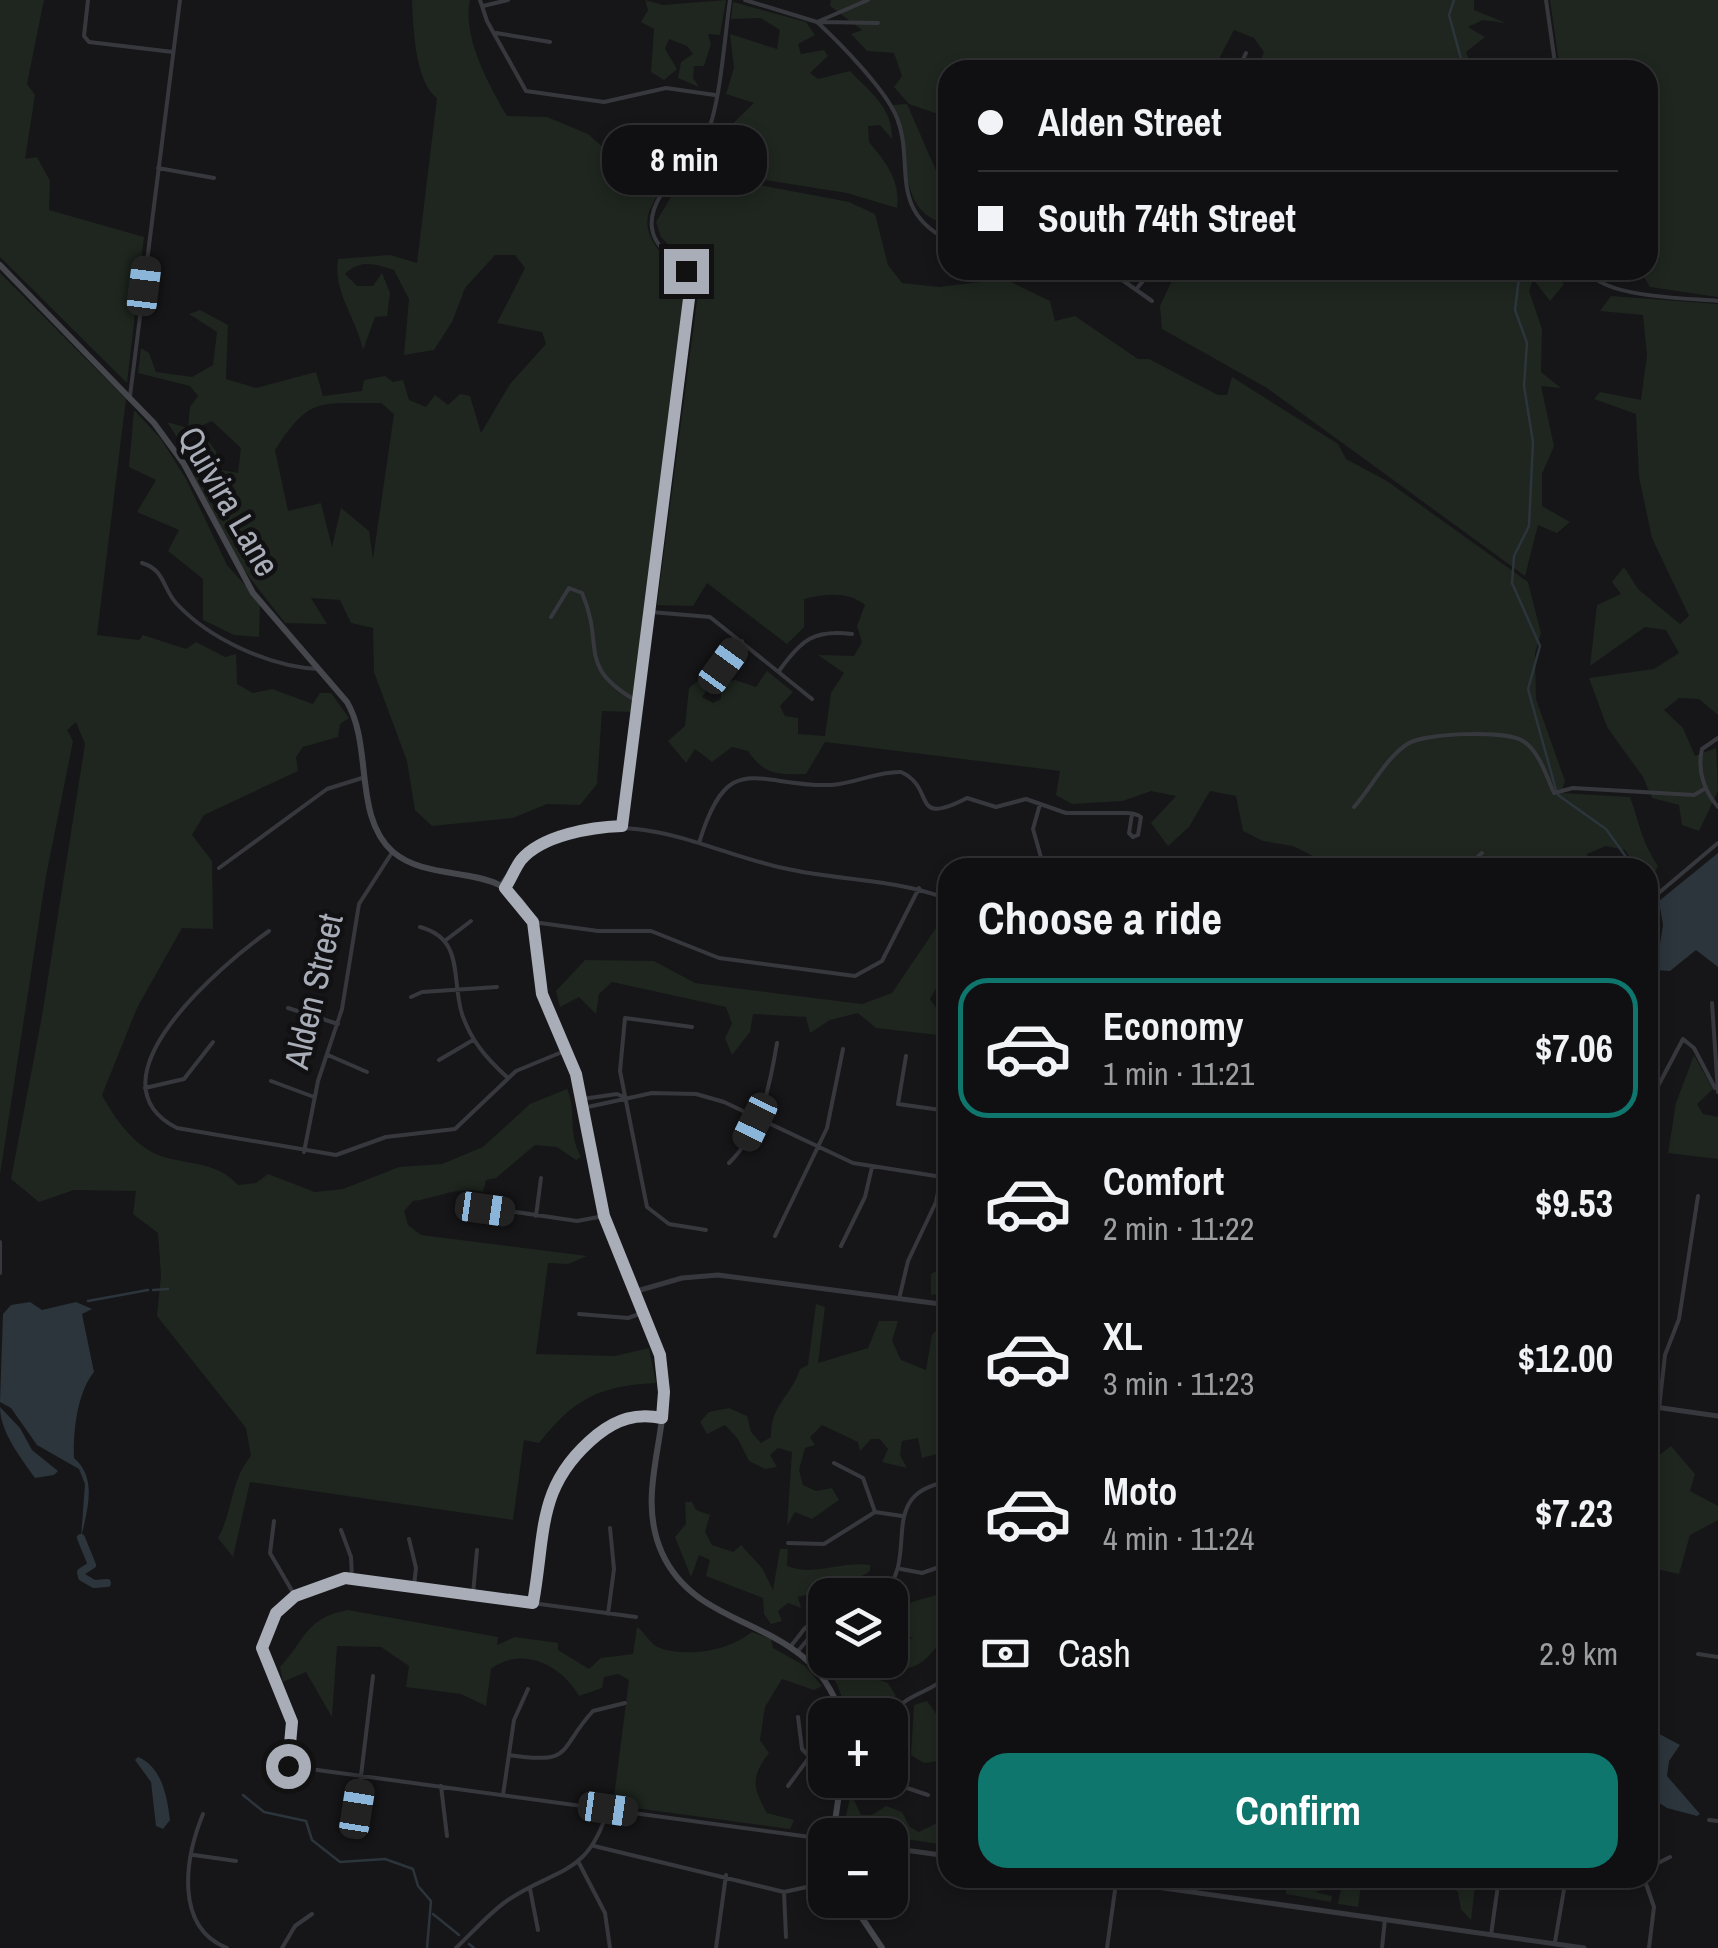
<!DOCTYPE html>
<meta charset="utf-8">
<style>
:root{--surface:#101012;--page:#19191b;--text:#f1f3f6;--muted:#9c9d9f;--line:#303032;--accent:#0f766e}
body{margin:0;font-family:"Archivo Narrow",sans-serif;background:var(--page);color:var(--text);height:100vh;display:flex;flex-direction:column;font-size:38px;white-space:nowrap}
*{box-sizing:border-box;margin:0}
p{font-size:32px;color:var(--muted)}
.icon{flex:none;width:55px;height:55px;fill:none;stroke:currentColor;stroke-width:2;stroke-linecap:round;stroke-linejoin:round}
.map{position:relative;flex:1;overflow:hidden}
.sheet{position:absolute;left:938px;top:858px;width:720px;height:1030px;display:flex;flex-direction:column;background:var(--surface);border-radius:30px;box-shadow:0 5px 15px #0003,0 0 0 2px var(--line)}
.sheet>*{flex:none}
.banner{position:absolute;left:938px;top:60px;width:720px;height:220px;border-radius:30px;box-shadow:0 5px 15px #0003,0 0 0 2px var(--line);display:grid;align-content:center;height:220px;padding:0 40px;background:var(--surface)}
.buttons{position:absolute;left:808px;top:1578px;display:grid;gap:20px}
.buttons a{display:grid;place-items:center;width:100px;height:100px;border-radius:20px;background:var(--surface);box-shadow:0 5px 15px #0003,0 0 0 2px var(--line);font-size:50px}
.end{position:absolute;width:45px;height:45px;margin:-22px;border:12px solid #a8adb8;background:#111;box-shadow:0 0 0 5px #111}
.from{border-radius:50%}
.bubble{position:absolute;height:70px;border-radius:30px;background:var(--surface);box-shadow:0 5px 15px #0003,0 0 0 2px var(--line);font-size:32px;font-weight:800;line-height:70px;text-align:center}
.car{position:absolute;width:30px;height:60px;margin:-30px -15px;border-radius:12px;box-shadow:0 0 8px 2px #0007;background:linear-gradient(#222 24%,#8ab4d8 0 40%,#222 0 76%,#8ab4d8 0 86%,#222 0)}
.banner b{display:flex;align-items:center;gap:35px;height:95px;font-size:38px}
.banner b+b{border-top:2px solid var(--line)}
.banner i{width:25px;height:25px;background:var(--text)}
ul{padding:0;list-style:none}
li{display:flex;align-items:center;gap:30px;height:140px;margin:0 20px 15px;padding:0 20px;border:5px solid transparent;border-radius:30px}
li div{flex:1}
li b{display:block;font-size:38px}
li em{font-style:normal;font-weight:800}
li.active{border-color:var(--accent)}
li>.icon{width:90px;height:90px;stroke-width:1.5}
h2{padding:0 40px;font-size:45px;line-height:120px}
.pay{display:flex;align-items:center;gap:25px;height:110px;padding:0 40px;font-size:38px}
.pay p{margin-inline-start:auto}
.cta{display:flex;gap:20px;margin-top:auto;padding:20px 40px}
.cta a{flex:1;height:115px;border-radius:30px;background:var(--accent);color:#fff;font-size:40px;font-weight:800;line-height:115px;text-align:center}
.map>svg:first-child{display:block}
.green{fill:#1e261f;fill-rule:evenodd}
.water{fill:#2c353c}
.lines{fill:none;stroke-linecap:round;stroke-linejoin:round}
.stream{stroke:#2c353c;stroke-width:2.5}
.river{stroke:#2c353c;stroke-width:8}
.minor{stroke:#37383d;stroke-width:4}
.tertiary{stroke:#37383d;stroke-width:5}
.secondary{stroke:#45474d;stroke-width:6}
.route{stroke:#a8adb8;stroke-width:12}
.labels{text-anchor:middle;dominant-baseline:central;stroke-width:9;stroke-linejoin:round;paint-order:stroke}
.street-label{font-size:35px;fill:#a8adb8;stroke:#111113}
</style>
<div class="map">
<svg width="1718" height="1948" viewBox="0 0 1718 1948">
<rect width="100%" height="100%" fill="#161618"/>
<path class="green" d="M0,0H44L27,84L35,95L25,159L37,157L50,181L49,210L144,237L127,383L0,257Z
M412,0H470C462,37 489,85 507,116L547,117L588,134L604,148L630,154L649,148L683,159C638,221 632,224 686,282L634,712L602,711L597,784L580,805L547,804L513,818L432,826L415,810L407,761L374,672L373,628L351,623L340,600L311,598L327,624L285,623L239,564L190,468L194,444L206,438L216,451V469L238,473L241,448L212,421L177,437L167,422L188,428L190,407L198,396L190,386L138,373L141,348L149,353L156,372L192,377L213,365L217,332L189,314L200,310L228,325L226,379L256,388L316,372L323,396L362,391L364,380L385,376L393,382L403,380L409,400L426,407L435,395L448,405L460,394L470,396L481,433L510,384L546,344L542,332L497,323L525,268L515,255H495L465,288L452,322L434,350L404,355L409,299L394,270C374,264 361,259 345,274L357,286H373L382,273L390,293L387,316L375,317L363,350C356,317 333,293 338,259L390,255L417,263L437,98C415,83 413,26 412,0ZM381,403L394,414L373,559L369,531L341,508L332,547L321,503L288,511L275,450C310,395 320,404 381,403Z
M645,0L663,5L726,0L720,35L708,34L711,44L704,66H694L693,78L699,87L678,78L681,62L693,54L687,46L669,39L665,49L677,69L664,80L651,72L654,29L641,22L648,10Z
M831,0H1474V10L1506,23L1483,20L1468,27L1485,37L1466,52L1473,70H1257L1264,52L1254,38L1234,30L1213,70H948L947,108L935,113L909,104L894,87L902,76L894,53L867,51L851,34L862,30L830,6Z
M1550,0H1718V297L1650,287L1641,272L1660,259L1648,250V70H1560Z
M733,2L806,22L815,35L798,44L801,54L824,50L828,56L810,73L818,79L850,71C870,92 893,108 892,139L880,125L868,126L869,142C885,161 901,181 897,208L847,193L691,168L713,150L736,158L742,148L722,134L754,103L726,94L734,68L730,34L777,49L780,30L761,18L731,19Z
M907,104L941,182L947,183V223C894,216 910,139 893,105Z
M686,171L849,202L875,214L888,265L902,283L939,287L1005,279L1050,301L1055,321L1075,316L1138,359H1149L1218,395H1227L1232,377L1338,444L1346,459L1387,481L1528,582L1541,633L1535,653L1536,699L1565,781L1561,793L1630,797C1641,827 1640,838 1658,866L1648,883V868L1636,867L1625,850L1606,846L1587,854L1589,867H1335L1293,846L1263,841L1243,831L1236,796L1210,791L1189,827L1168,846L1151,823L1176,796L1151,791L1123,801L1072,804L1056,795L1060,771L825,742L806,774C779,775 764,775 748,751L732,747L712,762L695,749L686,763L668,741L685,726L689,688L703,677L712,683L702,697L713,703L721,699L720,684L735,680L756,687L767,671L793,692L780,706L785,716L798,718V734L825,736L831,693L844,673L818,655L854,656L862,642L857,626L865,605C848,591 825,594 804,599V627L787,644L707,583L693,606L657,605L700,278L661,237L656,222Z
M1177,270H1546L1564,284L1550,301L1533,279L1529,291L1542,329L1541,372L1561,388L1541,386L1554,446L1542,474V506L1570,522L1557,533L1538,525L1525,576L1267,388L1162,329L1160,306Z
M0,273L126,399L97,635L139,640L143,635L186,649L196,642L225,657L236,654L237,684L253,693L272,689L313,704L320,693H331L349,718L340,724L338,737L303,747L296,757L298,771L204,815L192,835L212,861L213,929L182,928L137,1008L102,1095C115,1119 136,1149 164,1157C192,1165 217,1162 238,1185L256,1183L268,1174L315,1192L343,1189L399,1167L442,1164L483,1147L530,1104L567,1089C577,1110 567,1132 581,1157L576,1160L557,1147L535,1145L496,1178L486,1180L483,1192C459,1185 438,1198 413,1201L404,1211L408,1225L421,1235L587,1256L568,1264L548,1263L536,1354L615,1356L649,1348L656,1383C599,1386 575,1398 539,1443L524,1440L513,1520L250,1482L233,1557L218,1538C233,1511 231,1479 251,1456L246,1428L157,1316L161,1275L158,1233L133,1214L136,1191L74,1190L39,1202L11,1179L42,1016L85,744L76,722L67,730L73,741L46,876L0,1175Z
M1611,296L1718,304V715L1699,699L1679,698L1664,710L1683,728L1695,756L1716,748L1718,791L1699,831L1682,825L1679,805L1652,798L1643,777L1607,727L1589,678L1654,669L1679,653L1666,630L1645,627L1590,666L1597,605L1621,594L1612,582L1624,567L1638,589L1680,624L1689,616L1652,538L1639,477L1636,414L1594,399L1600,392L1641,400L1647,355L1643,315L1600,311Z
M134,410L161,439L186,479L227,565L260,602L259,637L234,635L203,620V579L168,551L179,530L137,512L156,480L129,467Z
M936,928L948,931L947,969L930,999L947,1024V1032L938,1035L876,1028L858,1013L830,1020L810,1033L806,1017L753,1014L750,1032L732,1055L725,1038L732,1024L726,1007L612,982L599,994L596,1014L579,997L560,1007L556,991L585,960L654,961L695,983L862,1004L892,993Z
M1694,1055L1713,1089L1697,1104L1703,1114L1718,1117V1159L1668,1153L1676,1103Z
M947,1265V1293L931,1295V1274Z
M816,1304L825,1307L818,1363L868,1348L879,1321H898L892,1341L901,1360L926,1370L932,1335L942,1323L948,1341L943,1374L947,1379V1451L922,1458L918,1438L902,1441L900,1455L907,1468L882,1462L888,1449L880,1439H871L860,1451L858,1442L822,1425L810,1437L815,1445L805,1448L799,1470L803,1485L816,1491L832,1488L839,1500L812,1519L795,1512L787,1526L792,1452L778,1448L770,1455L777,1467L765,1469L749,1461L738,1439L725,1425L707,1434L700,1422L709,1412L729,1408L747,1416L751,1432L761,1443L771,1437C771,1403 790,1399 800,1369L808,1365Z
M1671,1446L1695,1474L1690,1491L1718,1506V1520L1690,1535L1679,1574L1648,1567V1448L1661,1454Z
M685,1502H692L696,1510L710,1515L705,1532L712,1545L733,1552L741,1545L762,1568L773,1590L780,1549H788L787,1566C815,1577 840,1561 870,1565V1571C856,1582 837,1578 822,1585L821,1591L798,1597L801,1608L788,1603L778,1611L782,1621L771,1624L764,1614L763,1598L706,1576L710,1560L699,1555L691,1577L675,1537L686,1524Z
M947,1592C948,1603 951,1624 946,1632C930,1660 910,1680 878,1662L890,1660L913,1637L890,1641V1621L912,1602Z
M348,1610L498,1637L497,1645L515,1637L558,1643V1650L589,1669L601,1658L633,1654L637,1627C646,1633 650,1645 660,1648C689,1658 730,1650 752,1632L771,1639L773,1648L805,1666L822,1686L814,1690L782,1679L765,1707L760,1740L769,1753C750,1778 753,1788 767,1813L794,1820L790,1829L613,1805L629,1680L618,1674L604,1677L602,1688L579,1696C562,1665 522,1645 491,1669L486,1706L461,1694L406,1687L409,1666L381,1647L337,1646L332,1717L306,1672L283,1682L280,1667C307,1638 305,1618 348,1610Z
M819,1658L834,1671L843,1667L888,1683L896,1696L884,1705L870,1699L864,1712L867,1715H848L837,1684Z
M927,1701L947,1729V1769L939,1761L924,1763L911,1755L914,1705Z
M851,1794L861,1815H872L886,1806L902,1812L910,1827L919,1832L947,1818V1845L855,1832L844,1824Z
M1337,1878L1330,1888L1315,1892L1332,1896L1331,1902L1286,1894V1878Z
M1343,1878H1362L1358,1907L1338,1904Z
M1435,1878H1476L1471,1920L1461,1909L1458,1892Z"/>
<path class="water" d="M1718,853V967L1696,950L1670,971L1656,970L1663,925L1659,901Z
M30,1302L42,1310L76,1302L92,1309L82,1314L94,1372C77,1393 73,1432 74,1458C98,1478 87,1511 81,1538L85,1484L79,1469L37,1445L11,1408L0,1402L3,1314L11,1305Z
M0,1407L20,1428L32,1450L58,1471L54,1475L35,1478C21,1458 0,1432 0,1407Z
M1648,1728L1680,1745L1669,1761L1667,1776L1700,1814L1697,1816L1667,1808L1650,1797Z
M138,1757C162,1767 167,1796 170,1820L163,1829L156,1826L151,1782L135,1760Z"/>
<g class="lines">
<path class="stream" d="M1454,0L1449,15L1464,70
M1520,270L1515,310L1527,343L1524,386L1533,442L1529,526L1514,556L1512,583L1540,646L1528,689L1556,790
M1558,795L1606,829L1634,868
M1648,886L1654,893
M153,1290L168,1289
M88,1301L148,1290
M243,1795L264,1812L306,1821L312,1840L340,1862L385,1859L413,1869L418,1886L431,1901L427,1948
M433,1914L459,1935
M469,1944L474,1948"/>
<path class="river" d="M81,1538L92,1565L81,1572L82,1577L94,1584L107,1583"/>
<path class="minor" d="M88,0L84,36L89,42L173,52
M480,0L487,21L526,91L604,102L666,88L715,95
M745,0L817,22L868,0
M1546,0L1556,70
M483,6L508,0
M817,22C840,43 886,90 897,118C915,163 887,209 948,240
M822,22L878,23
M496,33L550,42
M1238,70L1246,53
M158,168L214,178
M1108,270L1152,301
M1588,270C1601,298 1688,298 1718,301
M1138,287L1152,270
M130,396L180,0
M142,563C165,570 162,587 176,603C209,639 270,667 319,669
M651,612L710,617L812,699
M551,617L569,588L582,593C606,648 574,666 640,703
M779,671C801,640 814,629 852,634
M722,677L723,666L742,641
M1718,738L1702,749C1697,770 1704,791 1718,807
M1040,804L1033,829L1044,868
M1354,807C1371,788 1387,756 1409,743C1426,733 1507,730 1523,741C1539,751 1547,777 1554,793L1573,788L1694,795L1706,788
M622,826L691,283C684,260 655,253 652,228C647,197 690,161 705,137C720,112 725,32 730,0
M699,843C729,745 757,788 832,785C856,783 879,771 901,772C937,788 909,828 967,798L996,807L1026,799L1066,813H1125C1131,813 1137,814 1141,817L1138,835L1133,837L1129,833L1132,814
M219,868L327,789L362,778
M1466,868L1482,853
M501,884C517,861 534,849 560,839C639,808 706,851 783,868C839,881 893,878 948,899
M505,887L517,865
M1648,902L1718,843
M533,922L598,931H651L719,958L855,976L882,961L919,888
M420,927C465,939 451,979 462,1014C471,1041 487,1059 508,1078
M269,931C224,963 83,1080 177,1128L336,1155L386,1137L455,1129L516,1071L567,1050
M446,940L471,921
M411,997L422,992L497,987
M1712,1003L1718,1092
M288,1008L338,1024
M692,1027L625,1018L620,1071L647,1207L669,1224L706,1230
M328,1055L367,1072
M906,1056L898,1104L948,1111
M439,1060L473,1040
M271,1081L314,1097
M145,1088L184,1079L213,1042
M1648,1094L1657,1088L1683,1039L1694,1048L1715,1088
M582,1099L617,1094L624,1097
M583,1108L652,1093L696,1094L724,1102L853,1163L942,1177
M304,1152L318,1081L342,1009L359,904L393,851
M729,1163C761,1132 770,1085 777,1043
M1648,1165H1649
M468,1205L577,1221L604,1216
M536,1216L541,1178
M775,1236L827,1128L843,1049
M0,1242V1273
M841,1246L865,1197L872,1167
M899,1299L908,1261L936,1202L948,1143
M579,1314L628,1318L645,1312
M1659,1408L1665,1355L1679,1319L1698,1196
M834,1463L863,1478L875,1512
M274,1521L270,1553L295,1596
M341,1530L351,1557L352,1578
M409,1539L416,1568L414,1586
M788,1543L824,1544L875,1512L902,1516
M901,1569L922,1573L948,1564
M473,1594L477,1550
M881,1595C923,1560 873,1493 948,1482
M533,1603C545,1535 538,1483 596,1436C616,1420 634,1413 660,1417
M608,1614L614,1569L610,1528
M636,1617L345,1578L306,1589L286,1603L265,1632L262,1649L292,1722L288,1766L825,1839
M791,1646L805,1628L825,1616
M798,1651L825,1619
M1698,1654L1718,1657
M798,1717L802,1749L825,1773
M890,1718C904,1693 929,1694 948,1676
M509,1755C575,1765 557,1750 593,1711L625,1703
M859,1780H861
M883,1780L928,1795
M441,1786L447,1836
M788,1786L808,1759
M503,1795L514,1720L528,1689
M357,1809L373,1676
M203,1814C185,1858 174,1927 227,1948
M1709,1820L1718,1821
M594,1846L784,1892L825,1883
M194,1855L236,1861
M579,1863L605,1913L610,1948
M1648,1868L1670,1857
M1644,1878L1654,1907L1649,1948
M530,1889L538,1930
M784,1892L786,1937
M859,1911L870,1900
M1491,1935L1499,1878
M1555,1942L1566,1878
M282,1948L295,1926L312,1914
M456,1948C473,1932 489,1913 508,1900C558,1867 588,1876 608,1809
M716,1948L726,1875
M1107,1948L1116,1883
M1382,1948L1385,1919"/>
<path class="tertiary" d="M637,1291L682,1278L718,1275L948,1305
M1648,1406L1718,1416
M890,1848L948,1856
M1094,1878L1584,1948"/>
<path class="secondary" d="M0,265L154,423L184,464L253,593L347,702C373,746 353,817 393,852C435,887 504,858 531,918C540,941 538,968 542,993C547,1020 567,1043 574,1069C588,1118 589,1170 605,1218C623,1270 656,1318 663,1374C670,1435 635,1493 662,1553C700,1637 809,1613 841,1715
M833,1835L841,1780
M850,1900L882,1948"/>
</g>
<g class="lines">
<path class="route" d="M288,1766L292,1722L262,1648L276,1613L295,1596L345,1578L533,1603C546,1531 536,1485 597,1435C617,1419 636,1413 662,1418L664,1392L660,1355L604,1216L576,1074L542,994L533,922L505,888C511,879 515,868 521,860C542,835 592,827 622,826L691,283L686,271"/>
</g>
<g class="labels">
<g class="street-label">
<text transform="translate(229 501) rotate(60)">Quivira Lane</text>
<text transform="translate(313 991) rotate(-77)">Alden Street</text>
</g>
</g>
</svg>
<div class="buttons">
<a><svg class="icon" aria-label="layers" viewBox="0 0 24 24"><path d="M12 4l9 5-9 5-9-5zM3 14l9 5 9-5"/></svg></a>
<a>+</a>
<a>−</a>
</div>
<i class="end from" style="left:288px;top:1766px"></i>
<i class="end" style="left:686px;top:271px"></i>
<div class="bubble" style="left:602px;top:125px;width:165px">8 min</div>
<i class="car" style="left:144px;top:286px;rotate:7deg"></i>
<i class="car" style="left:723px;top:666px;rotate:36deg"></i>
<i class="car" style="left:755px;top:1122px;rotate:206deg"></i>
<i class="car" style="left:485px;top:1209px;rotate:98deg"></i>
<i class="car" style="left:357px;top:1809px;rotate:9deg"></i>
<i class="car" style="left:608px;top:1809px;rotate:98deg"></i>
<div class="banner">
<b><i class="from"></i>Alden Street</b>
<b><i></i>South 74th Street</b>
</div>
<section class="sheet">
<h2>Choose a ride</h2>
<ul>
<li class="active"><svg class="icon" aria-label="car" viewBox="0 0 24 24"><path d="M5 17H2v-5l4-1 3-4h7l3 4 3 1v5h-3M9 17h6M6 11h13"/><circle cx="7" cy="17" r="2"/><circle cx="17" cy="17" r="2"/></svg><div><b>Economy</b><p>1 min · 11:21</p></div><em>$7.06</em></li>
<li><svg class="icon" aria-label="car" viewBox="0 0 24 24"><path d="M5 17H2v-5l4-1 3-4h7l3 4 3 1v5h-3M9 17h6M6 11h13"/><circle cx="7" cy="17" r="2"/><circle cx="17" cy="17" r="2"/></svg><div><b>Comfort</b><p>2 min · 11:22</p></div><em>$9.53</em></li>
<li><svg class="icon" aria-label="car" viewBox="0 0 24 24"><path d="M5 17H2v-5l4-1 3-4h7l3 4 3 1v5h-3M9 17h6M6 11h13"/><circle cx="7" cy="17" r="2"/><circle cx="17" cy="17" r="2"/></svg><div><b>XL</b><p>3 min · 11:23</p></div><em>$12.00</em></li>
<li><svg class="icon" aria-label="car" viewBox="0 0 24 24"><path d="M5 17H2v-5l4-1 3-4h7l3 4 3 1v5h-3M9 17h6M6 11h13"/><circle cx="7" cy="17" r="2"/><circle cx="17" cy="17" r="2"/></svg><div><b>Moto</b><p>4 min · 11:24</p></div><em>$7.23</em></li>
</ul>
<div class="pay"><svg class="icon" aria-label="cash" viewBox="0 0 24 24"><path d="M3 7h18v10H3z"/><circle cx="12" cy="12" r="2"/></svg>Cash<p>2.9 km</p></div>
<div class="cta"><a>Confirm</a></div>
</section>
</div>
